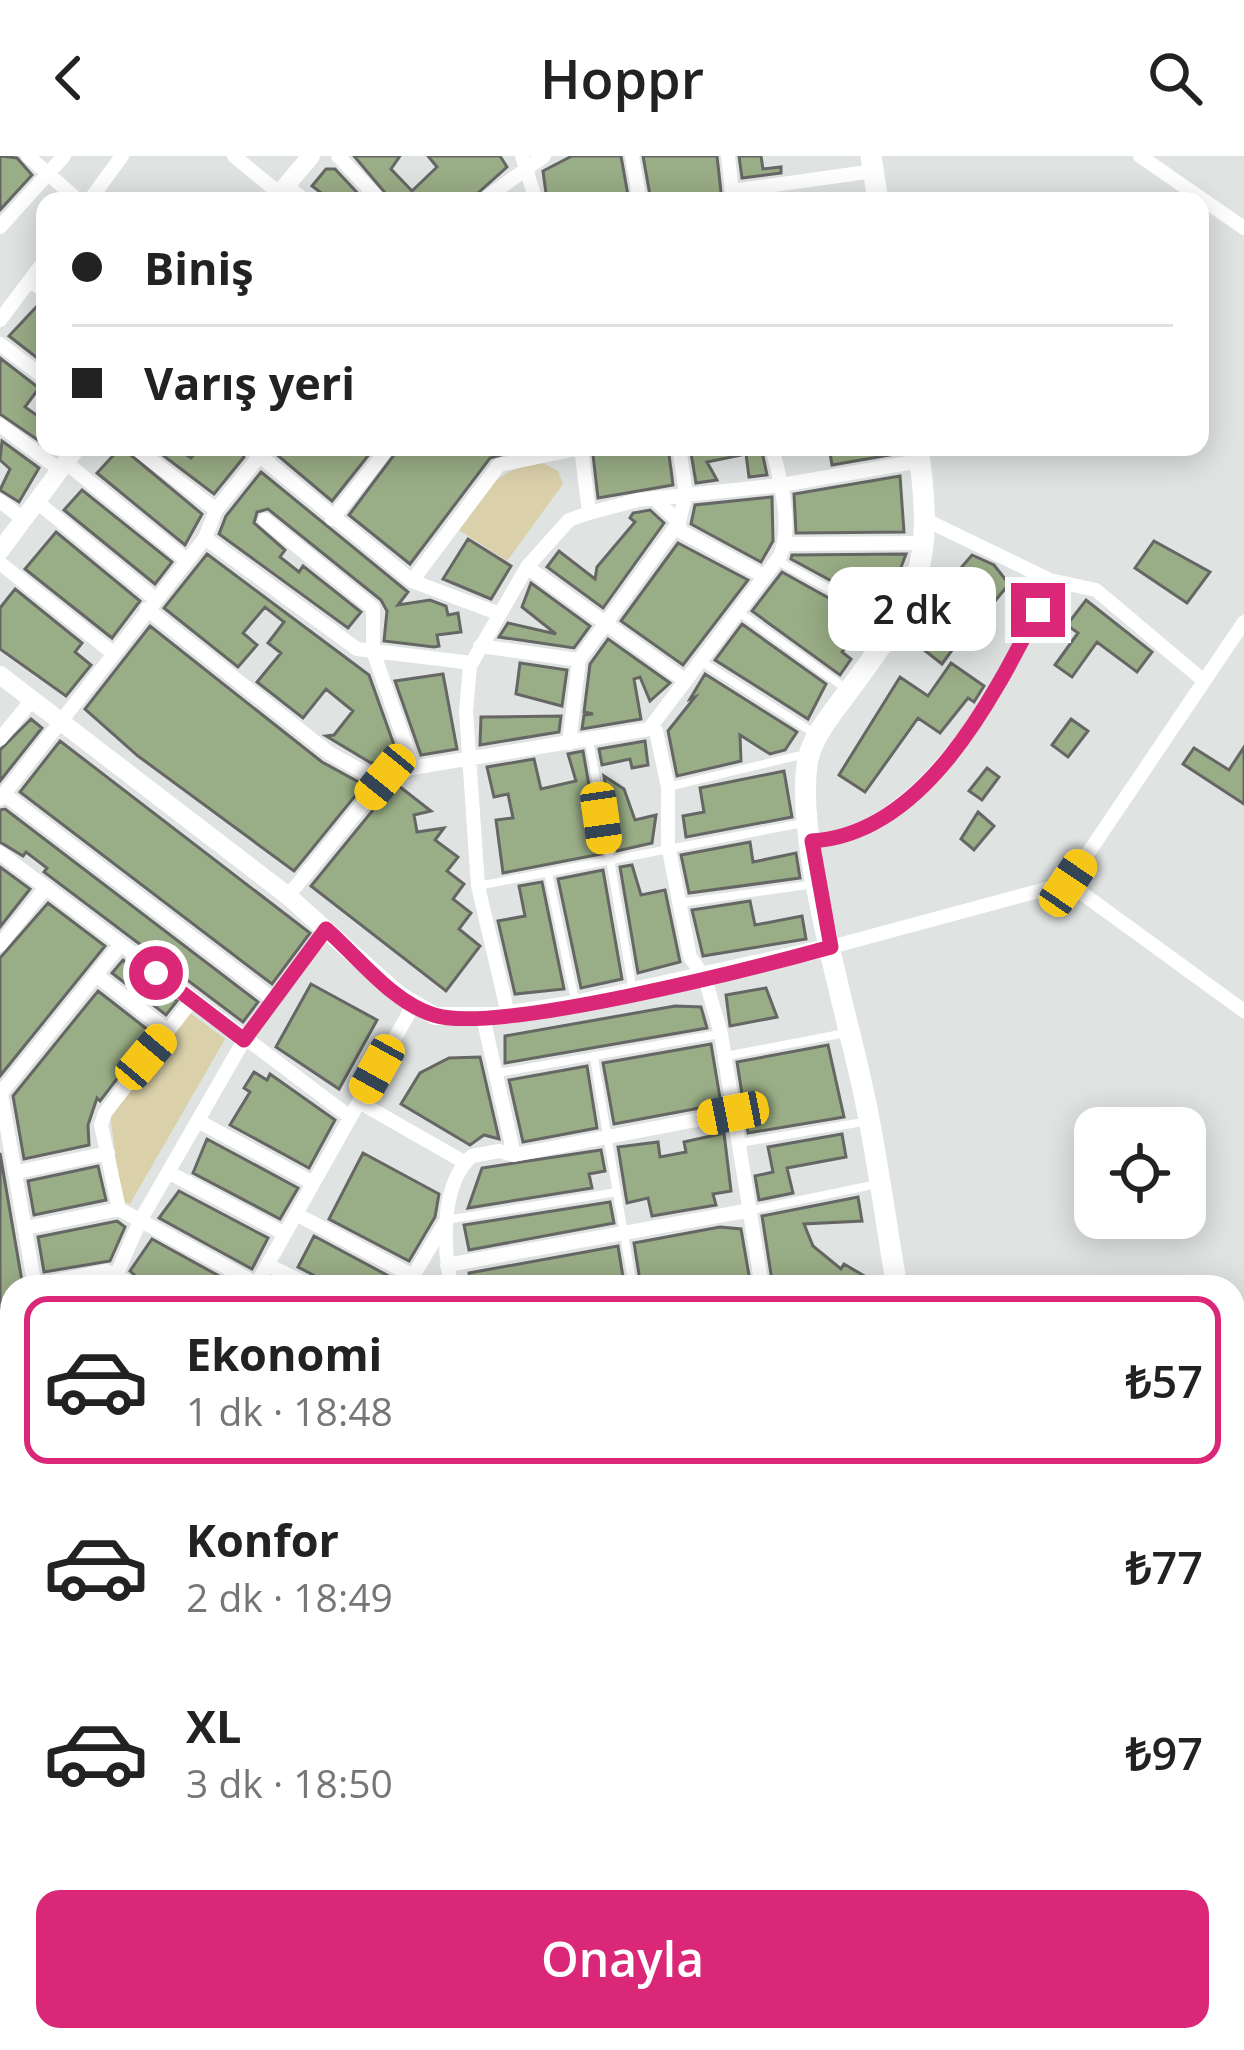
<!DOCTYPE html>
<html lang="tr">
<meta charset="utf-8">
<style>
:root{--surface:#fff;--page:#f2f2f2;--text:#222;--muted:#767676;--line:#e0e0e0;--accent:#db2777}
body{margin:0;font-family:"Open Sans",sans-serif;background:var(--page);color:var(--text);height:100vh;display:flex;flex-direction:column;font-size:45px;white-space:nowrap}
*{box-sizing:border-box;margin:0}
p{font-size:39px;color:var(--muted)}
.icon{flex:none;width:66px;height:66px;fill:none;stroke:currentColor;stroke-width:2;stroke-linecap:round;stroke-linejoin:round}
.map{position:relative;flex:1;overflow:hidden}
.sheet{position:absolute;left:0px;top:1119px;width:1245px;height:777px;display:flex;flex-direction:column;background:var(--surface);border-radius:36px 36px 0 0;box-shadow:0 6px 30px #0003}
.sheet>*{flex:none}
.banner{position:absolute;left:36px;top:36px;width:1173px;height:264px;border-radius:24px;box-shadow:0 6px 30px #0003;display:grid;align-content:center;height:264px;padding:0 36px;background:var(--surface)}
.controls{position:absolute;left:1074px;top:951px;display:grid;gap:24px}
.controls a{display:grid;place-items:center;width:132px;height:132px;border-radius:24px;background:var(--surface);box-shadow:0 6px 30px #0003;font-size:60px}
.end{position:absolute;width:54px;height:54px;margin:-27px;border:15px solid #db2777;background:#fff;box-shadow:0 0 0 6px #fff}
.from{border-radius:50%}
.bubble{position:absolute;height:84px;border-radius:24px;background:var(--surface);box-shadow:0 6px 30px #0003;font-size:39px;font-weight:600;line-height:84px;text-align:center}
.car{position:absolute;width:36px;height:72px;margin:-36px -18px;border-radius:15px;box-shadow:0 0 9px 3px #0007;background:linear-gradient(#f5c518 24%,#345 0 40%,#f5c518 0 76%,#345 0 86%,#f5c518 0)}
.banner b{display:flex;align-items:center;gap:42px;height:114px;font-size:45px}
.banner b+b{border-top:3px solid var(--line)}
.banner i{width:30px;height:30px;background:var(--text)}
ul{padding:21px 0 0;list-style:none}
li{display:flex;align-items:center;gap:36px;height:168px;margin:0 24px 18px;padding:0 12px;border:6px solid transparent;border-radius:24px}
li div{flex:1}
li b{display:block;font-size:45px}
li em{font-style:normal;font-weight:600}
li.on{border-color:var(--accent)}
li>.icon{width:108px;height:108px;stroke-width:1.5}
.primary-button{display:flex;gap:24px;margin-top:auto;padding:24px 36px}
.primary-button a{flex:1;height:138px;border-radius:24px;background:var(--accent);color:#fff;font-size:48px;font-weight:600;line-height:138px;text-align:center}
header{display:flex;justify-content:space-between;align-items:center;height:156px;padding:0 36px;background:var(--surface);font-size:54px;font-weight:600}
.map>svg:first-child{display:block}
.green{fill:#dad0aa}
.building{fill:#99ad86;stroke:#666765;stroke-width:3}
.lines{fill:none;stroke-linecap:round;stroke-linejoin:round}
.service{stroke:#fff;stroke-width:8}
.minor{stroke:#fff;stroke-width:14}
.tertiary{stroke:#fff;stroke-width:18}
.secondary{stroke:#fff;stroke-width:21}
.primary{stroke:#fff;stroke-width:24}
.route{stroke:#db2777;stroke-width:15}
</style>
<header><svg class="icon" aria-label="back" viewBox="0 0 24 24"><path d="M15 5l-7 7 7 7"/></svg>Hoppr<svg class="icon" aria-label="search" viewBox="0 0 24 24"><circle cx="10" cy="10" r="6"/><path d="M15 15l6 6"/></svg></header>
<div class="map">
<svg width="1244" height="1894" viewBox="0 0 1244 1894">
<rect width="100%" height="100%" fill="#dfe3e1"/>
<path class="green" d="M543,307L558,315L563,328L507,405L459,374C487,335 492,313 543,307Z
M189,856L225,883L130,1048L121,1045L110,957Z"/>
<path class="building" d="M0,0L17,2L32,19L0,54Z
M354,0H400L391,13L412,35L437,11L428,0H500L507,11L469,45H392Z
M572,0H621L629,45H547L543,15Z
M643,0H717L722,45H651Z
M739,0H761L763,13L781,11V17L742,22Z
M326,13H335L365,45H332L312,30Z
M41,146L45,147V208L9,180Z
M0,202L39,232L25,251L45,265V289L0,258Z
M2,285L39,312L19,346L0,334L10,313L0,304Z
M121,291L202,358L185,389L97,317Z
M152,291H175L191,302L200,291H238L244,301L214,338Z
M278,291H375L332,345L276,298Z
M400,291H522V293L490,302L410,408L349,359Z
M624,291H668L673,329L598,342L593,299Z
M690,291H761L767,319L749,321L746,298L707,306L717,324L696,327Z
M829,291H900L901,297L832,309Z
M261,316L408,436L398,449L430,444L446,450L448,459L458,457L461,476L437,479L439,490L434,491L384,485L387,455L381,444L268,353L257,356L254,367L285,394L280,401L299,416L303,410L361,456L348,472L219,378L226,360Z
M900,320L904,376L796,377L794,338Z
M82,334L172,406L155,428L64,354Z
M772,341L773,385L761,406L691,368L695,349Z
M650,354L664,367L603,452L547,411L559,395L595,423L597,411L635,366L630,362L633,357Z
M56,376L140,445L112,482L25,413Z
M468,383L511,410L491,443L443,423Z
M1154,385L1210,416L1187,447L1135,412Z
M678,387L748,424L683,509L621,465Z
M207,398L369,519L399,603L371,607L326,580L334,579L353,555L326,533L303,562L257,526L281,497L268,487L284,466L265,451L243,477L257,489L238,511L164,452Z
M906,398L885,454L791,403L792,399Z
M972,399L994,409L1009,428L990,451L954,420Z
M782,416L877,469L867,484L857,476L842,496L851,503L840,519L752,455Z
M531,427L590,470L574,492L499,481L508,467L556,478L522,451Z
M15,433L82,487L75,496L91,509L66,540L0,493V452Z
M1086,444L1152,496L1137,516L1097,486L1072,521L1055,509L1078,477L1067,469Z
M742,468L826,528L808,563L715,504Z
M150,470L322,606L364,629L294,715L138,600L85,553Z
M932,473L955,490L942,508L919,490Z
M608,483L670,527L650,545L640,521L634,523L641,563L582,573L584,559L593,558L584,556L590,508Z
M520,507L567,514L562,550L516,538Z
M951,507L984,530L974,546L968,542L940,577L918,562L865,636L839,619L900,521L928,540Z
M443,518L457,593L421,599L395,525Z
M705,518L797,576L785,594L770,598L740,579L741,605L677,620L668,575L695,541L690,543Z
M561,560L559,576L480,589L481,561Z
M31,563L42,572L0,625V594Z
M1071,563L1088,575L1068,601L1052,589Z
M60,585L310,777L272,828L20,636Z
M645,585L648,609L632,612L630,603L602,609L599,593Z
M1244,591V648L1183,608L1194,592L1229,614Z
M583,595L601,698L503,717L496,664L513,662L508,638L494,641L487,611L534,603L541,633L576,625L568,598Z
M987,612L999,621L982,644L969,635Z
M784,615L792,661L686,681L683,660L704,656L700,632Z
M604,620L624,633L635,664L656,659L652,687L617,695Z
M395,627L431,655L414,659L417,676L444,672L435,684L458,701L447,715L464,728L453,743L471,757L459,773L480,790L446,835L311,730Z
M5,653L258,846L243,866L44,716L47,712L26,696L23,700L0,686V654Z
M978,656L994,670L974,694L961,683Z
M750,686L753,706L796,697L800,722L689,737L681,699Z
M632,709L641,739L665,734L680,806L638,817L620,711Z
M0,711L30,733L0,771Z
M603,714L622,823L581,832L558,723Z
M542,726L564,833L515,838L498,765L525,760L519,730Z
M750,745L755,769L802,760L806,783L703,800L692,754Z
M48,747L105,790L0,920V802Z
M123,804L177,845L166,859L112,817Z
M311,828L377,864L339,933L276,891Z
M766,832L777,861L730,870L726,839Z
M98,835L152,877L100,945L97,942L88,969L89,989L24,1003L13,940Z
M675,850L701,851L707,872L505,907V880Z
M711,888L721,948L614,968L603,907Z
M828,889L844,961L748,977L737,906Z
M480,901L499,983L484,979L470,989L401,948L420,917L449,902Z
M587,910L597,972L523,986L509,924Z
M254,916L267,924L270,918L335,964L309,1012L230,969L250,936L244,932Z
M724,977L731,1035L713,1038L716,1049L652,1060L648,1042L627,1047L618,991L658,986L660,1001L686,996L684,986Z
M842,978L846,1001L787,1012L793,1037L759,1044L755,1020L773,1016L768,991Z
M207,983L298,1032L280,1063L193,1017Z
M601,994L605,1015L589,1018L592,1032L468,1052L482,1012Z
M0,997L23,1131H12V1204L0,1205Z
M363,997L439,1038L435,1061L409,1105L329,1063Z
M98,1010L106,1044L34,1059L28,1025Z
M179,1035L268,1082L252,1113L159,1062Z
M858,1041L862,1065L804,1068L813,1090L841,1113L844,1108L866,1121L868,1131H773L762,1060Z
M610,1046L614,1067L469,1094L464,1069Z
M117,1065L125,1071L110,1105L44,1116L38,1081Z
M720,1071L741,1073L751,1131H641L634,1087Z
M314,1080L398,1125L396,1131H324L319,1122L298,1111Z
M152,1083L239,1131H148L130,1115Z
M618,1090L623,1121L599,1130L471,1131L469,1117Z
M0,1239L12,1245V1288L0,1284Z
M12,1451V1520L0,1518V1473Z"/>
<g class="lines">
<path class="service" d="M778,405L891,467
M739,456L845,532
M702,506L817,579
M589,584L633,835
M668,631L797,600
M548,717L575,844
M478,730L798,668
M680,747L808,729
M726,900L840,878
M594,902L633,1131
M498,917L719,878
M740,987L857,967
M752,1054L868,1030
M446,1064L617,1036
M607,1131L632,1128"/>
<path class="minor" d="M28,0L79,45
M234,0L279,37
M338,0L381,45
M522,0L536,45
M632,0L640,45
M728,0L733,45
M1140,0L1244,72
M285,29L306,45
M732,35L874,15
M89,45L122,0
M482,45L544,0
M0,71L64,0
M30,124L45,136
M0,164L45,104
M0,188L45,222
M0,269L60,314
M134,291L216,354
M249,291L412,425L497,457
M581,291L589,357
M65,306L184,402
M0,345L23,363
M36,345L154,442
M658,346L679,366L680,375L764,420
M332,363L389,291
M265,364L373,452V495L414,612
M928,365L1050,424L1096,434L1204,525
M205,382L357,493L472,507
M785,388L925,387
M0,407L114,498
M527,411L683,523
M412,425L499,309L586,291
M147,453L329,597L369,619L649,573
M480,490L579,504
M0,583L32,544
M569,587L579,504L679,366L686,338L679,291
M4,638L274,844
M0,643L205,382L216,354L267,291
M812,685C926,678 1010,519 1050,424
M0,697L350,961
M1068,727L1244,855
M288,740L385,621
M0,789L46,731
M831,791L1068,727L1244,466
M96,819L168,875
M192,844L105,957L101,969L119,1053L257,1128
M508,858L478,730L466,555L470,510L527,411L569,364L589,357L638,344L781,329L920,305
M483,861L514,999
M0,938L120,789
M1,938L35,1131
M359,946L464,1006
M198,965L313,1027
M17,1016L108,997
M168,1016L285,1078
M296,1058L413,1120L407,1131
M26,1072L119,1053
M268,1109L313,1131
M447,1109L751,1054
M413,1120L444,1068
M34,1129L106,1115L137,1131
M111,1131L140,1065L244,884L326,774
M255,1131L414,848
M451,1131C444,1093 439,1029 472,1000L499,995L514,999L733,957
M762,1131L721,878L705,822L690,801L668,689V631L656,575L649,573L780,400C793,369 780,323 772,291
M0,1216L12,1215
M0,1295L12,1301
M0,1344L12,1326
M0,1355L12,1360
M0,1413L12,1420
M0,1529L12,1532
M9,1666L12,1577
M700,1884L713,1894
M990,1884L991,1894
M325,1894V1884"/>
<path class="tertiary" d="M273,45L311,0
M0,395L77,291
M0,519L288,740L399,839L435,860H498L575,848L831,791
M0,1666H12
M4,1894L11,1747"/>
<path class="secondary" d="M871,0L878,45
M897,1131C886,1068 878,1005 865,943C848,859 793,681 808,603C814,577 835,554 850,533C920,439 935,409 918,291
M1126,1884L1127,1894
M1150,1884L1151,1894"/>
<path class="primary" d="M1233,1531L1244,1528
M1233,1565L1244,1563
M0,1699H12
M0,1724H12"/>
</g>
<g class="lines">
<path class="route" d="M156,817L244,884L326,773C358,801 393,847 434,859C496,879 759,811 831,791L812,685C924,678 992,544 1038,454"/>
</g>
</svg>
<div class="controls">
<a><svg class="icon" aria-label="locate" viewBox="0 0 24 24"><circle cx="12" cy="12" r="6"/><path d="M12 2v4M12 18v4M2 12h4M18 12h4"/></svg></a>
</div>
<i class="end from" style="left:156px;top:817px"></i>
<i class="end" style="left:1038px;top:454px"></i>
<div class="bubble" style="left:828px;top:411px;width:168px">2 dk</div>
<i class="car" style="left:385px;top:621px;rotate:219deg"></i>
<i class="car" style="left:601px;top:662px;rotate:172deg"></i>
<i class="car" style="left:1068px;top:727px;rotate:34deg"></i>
<i class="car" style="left:146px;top:901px;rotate:40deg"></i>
<i class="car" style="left:377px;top:913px;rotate:209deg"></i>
<i class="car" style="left:733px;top:957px;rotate:259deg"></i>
<div class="banner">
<b><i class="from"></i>Biniş</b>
<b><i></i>Varış yeri</b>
</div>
<section class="sheet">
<ul>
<li class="on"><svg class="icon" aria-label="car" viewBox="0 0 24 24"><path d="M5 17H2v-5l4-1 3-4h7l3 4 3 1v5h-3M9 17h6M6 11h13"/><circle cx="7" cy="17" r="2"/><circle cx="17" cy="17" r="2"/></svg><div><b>Ekonomi</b><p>1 dk · 18:48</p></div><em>₺57</em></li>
<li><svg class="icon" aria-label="car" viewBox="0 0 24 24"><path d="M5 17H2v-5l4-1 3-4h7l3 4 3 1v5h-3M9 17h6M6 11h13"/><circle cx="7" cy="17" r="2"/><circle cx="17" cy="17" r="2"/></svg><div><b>Konfor</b><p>2 dk · 18:49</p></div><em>₺77</em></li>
<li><svg class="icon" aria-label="car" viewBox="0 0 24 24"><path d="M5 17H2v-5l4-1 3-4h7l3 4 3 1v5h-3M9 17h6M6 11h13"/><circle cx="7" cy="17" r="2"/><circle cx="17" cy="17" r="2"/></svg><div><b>XL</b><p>3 dk · 18:50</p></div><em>₺97</em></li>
</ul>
<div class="primary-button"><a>Onayla</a></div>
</section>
</div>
